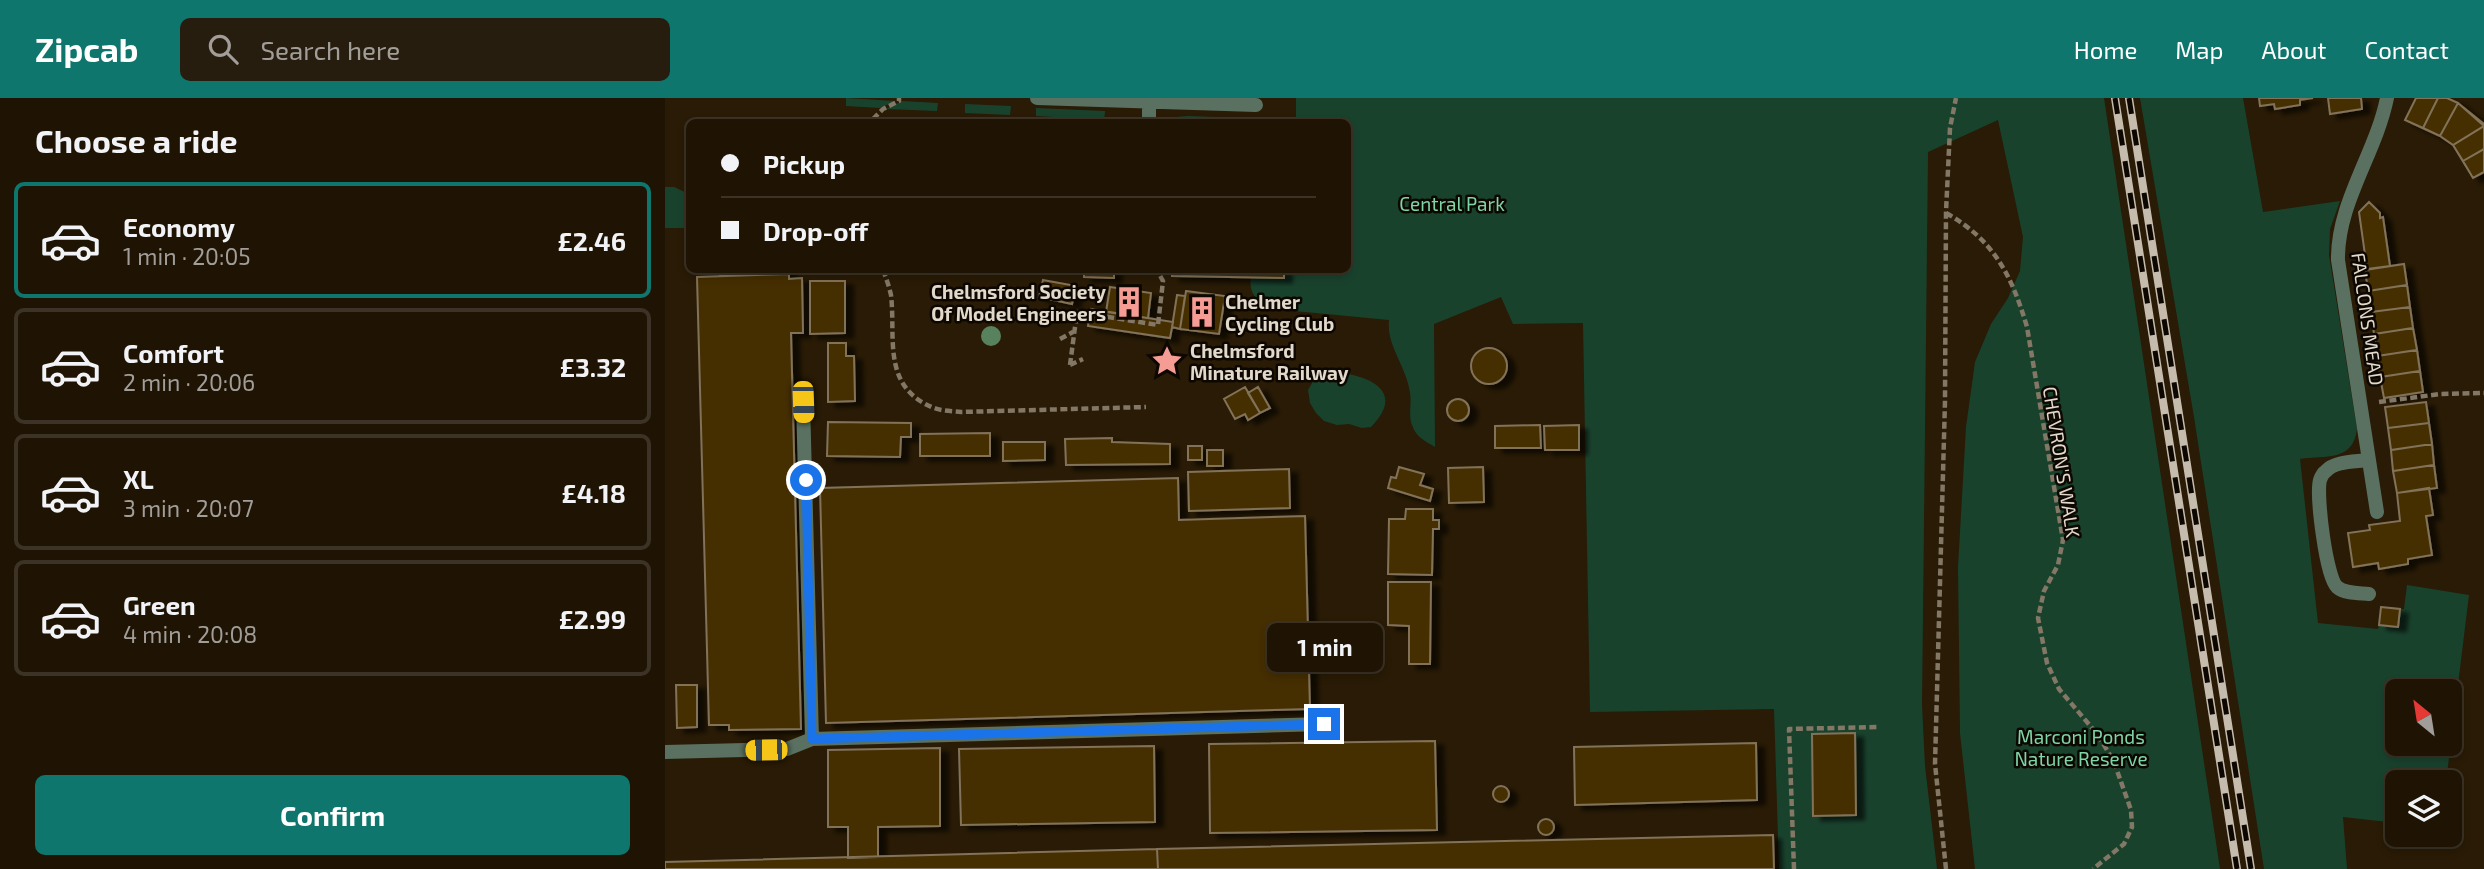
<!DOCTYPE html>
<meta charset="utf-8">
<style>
:root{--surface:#1f1404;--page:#271d0e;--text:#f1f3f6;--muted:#a19e9a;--line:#3c3326;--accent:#0f766e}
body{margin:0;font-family:"Exo 2",sans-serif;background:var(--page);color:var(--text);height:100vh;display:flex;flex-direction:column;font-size:26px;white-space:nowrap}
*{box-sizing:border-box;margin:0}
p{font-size:23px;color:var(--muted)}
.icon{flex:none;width:38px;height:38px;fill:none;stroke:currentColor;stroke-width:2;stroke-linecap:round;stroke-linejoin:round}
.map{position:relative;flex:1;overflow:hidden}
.details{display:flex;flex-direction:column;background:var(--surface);width:665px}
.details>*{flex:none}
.top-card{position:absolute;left:21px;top:21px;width:665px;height:154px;border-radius:10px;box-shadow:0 4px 10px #0003,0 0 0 2px var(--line);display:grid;align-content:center;height:154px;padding:0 35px;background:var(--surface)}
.needle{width:46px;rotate:330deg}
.tools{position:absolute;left:1720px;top:581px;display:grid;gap:14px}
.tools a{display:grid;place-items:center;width:77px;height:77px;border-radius:10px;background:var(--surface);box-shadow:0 4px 10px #0003,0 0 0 2px var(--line);font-size:35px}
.end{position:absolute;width:32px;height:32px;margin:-16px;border:9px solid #1a73e8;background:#fff;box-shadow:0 0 0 4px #fff}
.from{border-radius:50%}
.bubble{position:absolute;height:49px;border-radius:10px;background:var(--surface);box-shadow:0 4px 10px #0003,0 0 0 2px var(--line);font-size:23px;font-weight:700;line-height:49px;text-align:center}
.car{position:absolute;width:21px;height:42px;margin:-21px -10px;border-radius:9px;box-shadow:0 0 5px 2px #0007;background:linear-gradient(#f5c518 24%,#345 0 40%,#f5c518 0 76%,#345 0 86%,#f5c518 0)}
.top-card b{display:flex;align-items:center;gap:24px;height:66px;font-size:26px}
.top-card b+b{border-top:2px solid var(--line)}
.top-card i{width:18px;height:18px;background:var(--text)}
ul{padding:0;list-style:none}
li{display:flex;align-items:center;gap:21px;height:116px;margin:0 14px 10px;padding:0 21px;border:4px solid var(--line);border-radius:10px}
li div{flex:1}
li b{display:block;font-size:26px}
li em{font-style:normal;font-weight:700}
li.on{border-color:var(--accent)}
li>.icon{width:63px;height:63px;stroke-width:1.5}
h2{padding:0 35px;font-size:32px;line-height:84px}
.button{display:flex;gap:14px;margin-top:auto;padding:14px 35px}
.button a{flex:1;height:80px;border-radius:10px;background:var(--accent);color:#fff;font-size:28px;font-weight:700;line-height:80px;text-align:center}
header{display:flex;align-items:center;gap:42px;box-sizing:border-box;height:98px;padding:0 35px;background:var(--accent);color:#fff}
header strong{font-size:33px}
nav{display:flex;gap:38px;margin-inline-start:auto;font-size:24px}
.search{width:490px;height:63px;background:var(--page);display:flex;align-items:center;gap:18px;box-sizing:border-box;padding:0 24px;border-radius:10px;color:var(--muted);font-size:26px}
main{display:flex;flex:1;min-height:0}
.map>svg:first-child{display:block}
.green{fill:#19422d;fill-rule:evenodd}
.building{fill:#442f04;stroke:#827259;stroke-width:2;filter:url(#shadow)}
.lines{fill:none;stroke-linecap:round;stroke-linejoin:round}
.path{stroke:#837765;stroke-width:4.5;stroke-dasharray:7 3.5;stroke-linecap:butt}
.lane{stroke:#5a7060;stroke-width:14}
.street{stroke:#5a7060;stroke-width:14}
.rail-casing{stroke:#c6bcad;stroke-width:8}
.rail{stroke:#0d0702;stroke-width:5;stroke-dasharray:16;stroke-linecap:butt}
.tree{fill:#58815e}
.route{stroke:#1a73e8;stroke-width:9}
.labels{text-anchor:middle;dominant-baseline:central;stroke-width:5;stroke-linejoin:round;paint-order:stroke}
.park-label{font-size:19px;fill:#7ed5a6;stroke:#0d0702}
.poi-label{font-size:19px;font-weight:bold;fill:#e2d9cb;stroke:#0d0702;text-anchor:start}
.street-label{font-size:19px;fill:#e2d9cb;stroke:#0d0702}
</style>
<header>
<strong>Zipcab</strong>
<div class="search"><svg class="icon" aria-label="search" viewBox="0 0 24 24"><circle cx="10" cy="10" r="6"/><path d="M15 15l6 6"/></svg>Search here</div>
<nav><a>Home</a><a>Map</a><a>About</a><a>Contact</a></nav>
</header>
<main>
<section class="details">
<h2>Choose a ride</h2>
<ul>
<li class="on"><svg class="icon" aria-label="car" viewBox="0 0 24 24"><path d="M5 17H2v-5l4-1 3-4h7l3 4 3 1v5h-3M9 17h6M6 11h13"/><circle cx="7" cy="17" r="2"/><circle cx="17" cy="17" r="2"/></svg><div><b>Economy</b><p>1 min · 20:05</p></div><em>£2.46</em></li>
<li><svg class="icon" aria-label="car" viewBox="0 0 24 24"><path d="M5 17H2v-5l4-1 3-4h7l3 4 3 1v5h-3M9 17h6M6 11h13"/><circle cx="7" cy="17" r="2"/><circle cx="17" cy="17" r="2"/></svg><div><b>Comfort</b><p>2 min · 20:06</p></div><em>£3.32</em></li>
<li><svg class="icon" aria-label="car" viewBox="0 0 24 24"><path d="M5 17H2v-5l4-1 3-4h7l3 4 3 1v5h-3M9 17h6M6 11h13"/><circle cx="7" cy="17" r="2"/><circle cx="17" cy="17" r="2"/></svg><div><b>XL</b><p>3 min · 20:07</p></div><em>£4.18</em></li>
<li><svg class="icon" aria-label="car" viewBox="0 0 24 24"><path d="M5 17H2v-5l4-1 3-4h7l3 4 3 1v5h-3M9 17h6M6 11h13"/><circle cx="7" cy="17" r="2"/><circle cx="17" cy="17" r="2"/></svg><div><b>Green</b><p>4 min · 20:08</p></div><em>£2.99</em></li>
</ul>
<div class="button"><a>Confirm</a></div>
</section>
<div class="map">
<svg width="1819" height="771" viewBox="0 0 1819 771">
<defs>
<filter id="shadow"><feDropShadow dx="8" dy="4.5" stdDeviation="2" flood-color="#0009"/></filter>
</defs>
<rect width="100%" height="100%" fill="#291b05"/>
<path class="green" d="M181,0L230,3L215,10L181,8Z
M631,0H1439L1555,771H1310L1295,635L1293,469L1301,329L1310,264L1326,226L1343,200L1355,173L1358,139L1333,22L1263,54L1257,607L1260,668L1272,771H1114L1109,611L925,614L918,225L848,226L836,199L769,226L770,349C760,343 751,339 747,327C743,317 747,305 745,295C742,269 721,248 724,222L619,212C600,208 582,201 586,179L619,180V172H682V24H502L511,19L523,18L631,22Z
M1475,0H1578L1598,114L1675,103L1665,131L1664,157L1692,331C1688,364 1661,357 1635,361L1653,525L1713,531L1714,527L1732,529L1735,511H1739L1742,487L1804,497L1781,684H1732V725L1678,719L1682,771H1599L1529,319ZM1732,593H1785V646H1732Z
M237,3L273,5L272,13L221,11Z
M300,6L346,8L345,17L300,15Z
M371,10L440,13L439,24H425V21L371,18Z
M0,89H9L24,96V130H0Z
M671,274C705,278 741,293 706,329L697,330L684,326L672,327L659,323L651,315L645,305L643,292L649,282Z"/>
<path class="building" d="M1594,0H1648L1635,2V7L1610,11L1609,6L1595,8Z
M1663,0H1696L1697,11L1665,16Z
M1751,0H1782L1793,5L1819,26V74L1808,80L1788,47L1775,38L1740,22Z
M1751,0H1773L1758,30L1740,22Z
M1773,0H1782L1793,5L1775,38L1758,30Z
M1793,5L1819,28L1788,47L1775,38Z
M1819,28V51L1798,63L1788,47Z
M1819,51V74L1808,80L1798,63Z
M1704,104L1715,115V120L1718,119L1725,168L1702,171L1694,114Z
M1739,166L1742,187L1703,193L1700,172Z
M55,172H124V176L55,178Z
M419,172H449V180L419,179Z
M507,172H619V180L507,178Z
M124,176V181L137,180L138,235H126L136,631L64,632V627H44L32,179Z
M378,182L411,188L407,206L374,199Z
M145,183H180V235L145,236Z
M1742,187L1745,209L1706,214L1703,193Z
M445,189L486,195L483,220L441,214Z
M521,193L560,198L554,236L515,231Z
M512,197L520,198L515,231L507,229Z
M1745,209L1748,230L1709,236L1706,214Z
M426,211L508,224L505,240L423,228Z
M1748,230L1752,252L1712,258L1709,236Z
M163,245H181V258H189L190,303L163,304Z
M806 268a18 18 0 1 1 36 0a18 18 0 1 1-36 0Z
M1752,252L1755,273L1715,279L1712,258Z
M1755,273L1758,294L1719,300L1715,279Z
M580,289L595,315L583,322L580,316L570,321L559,301Z
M593,289L605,310L595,315L583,295Z
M782 312a11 11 0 1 1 22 0a11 11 0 1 1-22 0Z
M1761,304L1764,325L1723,330L1720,309Z
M163,324L246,325V339H236L235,359L162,358Z
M1764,325L1767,346L1726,352L1723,330Z
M875,327L876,350H830V328Z
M914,327V352H880L879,328Z
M325,335V358H255V336Z
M447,340V344L505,346V366L401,367L400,341Z
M338,344H380V362L338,363Z
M1767,346L1769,367L1728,373L1726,352Z
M523,348H537V362H523Z
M542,352H558V368H542Z
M1769,367L1772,390L1732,395L1728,373Z
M734,369L759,376L755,387L768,391L765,403L723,390L726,379L731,380Z
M818,369L819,404L784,405L783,370Z
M624,371L625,410L524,413L523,374Z
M513,380L514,422L640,418L645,611L161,625L155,390Z
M1764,390L1768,417L1761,418L1767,457L1743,461V466L1714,471L1713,465L1688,469L1683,435L1705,432L1704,427L1735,423L1732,395Z
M741,411H768V422H774V431H768L767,477L723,476L724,421H740Z
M723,484H766L765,566H744V528L723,527Z
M1716,509L1735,511L1733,529L1714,527Z
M11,587H32V629L12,630Z
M1190,635L1191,717L1148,718L1147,636Z
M770,643L772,732L545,735L544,646Z
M1091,645L1092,702L910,707L909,649Z
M489,648L490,724L296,727L294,651Z
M275,650V728L213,729V759L183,760V729H163V652Z
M828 696a8 8 0 1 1 16 0a8 8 0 1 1-16 0Z
M873 729a8 8 0 1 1 16 0a8 8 0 1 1-16 0Z
M1108,737L1109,771H493L492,751Z
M492,751L493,771H0V764Z"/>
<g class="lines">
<path class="path" d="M208,21L218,11L234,3V0
M1281,115C1329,142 1347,178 1362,229L1398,442L1393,467L1379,493L1373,520L1382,565L1394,591L1433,637L1449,664L1466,712L1467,729L1459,746L1428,771
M218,172C221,180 224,188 226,197C231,240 216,289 269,310C277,313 288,313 296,314L481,309
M395,241L408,234
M405,267L412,214L493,227L498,183L492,172
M405,267L418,261
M1714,304L1775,296L1819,295
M1129,771L1124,631L1212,629
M1281,771L1270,666L1280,303L1281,114L1285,30L1291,0"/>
<path class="lane" d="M372,0L591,7
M484,24V5
M138,304L147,641
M1703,362C1690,364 1670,363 1661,373C1658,375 1656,379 1655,382C1651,397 1661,479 1672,489C1680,496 1694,495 1704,496
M0,654L122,651L147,641L659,626"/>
<path class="street" d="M1712,414L1673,162C1672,105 1711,55 1722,0"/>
<defs>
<path id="rail" d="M1450,0L1572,771
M1464,0L1586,771"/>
</defs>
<use href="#rail" class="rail-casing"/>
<use href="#rail" class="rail"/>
</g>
<circle class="tree" cx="326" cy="238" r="10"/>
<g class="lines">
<path class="route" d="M141,382L147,641L659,626"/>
</g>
<defs>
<symbol id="building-bare" viewBox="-9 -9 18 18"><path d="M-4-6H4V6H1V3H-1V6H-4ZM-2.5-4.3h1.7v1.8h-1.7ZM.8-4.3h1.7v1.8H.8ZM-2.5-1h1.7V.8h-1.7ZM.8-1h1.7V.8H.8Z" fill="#f59c95" stroke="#0d0702" stroke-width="2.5" paint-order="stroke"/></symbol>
<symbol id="sight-bare" viewBox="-9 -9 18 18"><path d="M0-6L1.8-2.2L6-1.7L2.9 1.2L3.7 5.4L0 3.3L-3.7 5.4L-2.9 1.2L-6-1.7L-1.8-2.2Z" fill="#f59c95" stroke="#0d0702" stroke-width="2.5" paint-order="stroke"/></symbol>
</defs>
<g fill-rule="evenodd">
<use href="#building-bare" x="442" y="182" width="44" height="44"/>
<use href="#building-bare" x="515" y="192" width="44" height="44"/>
<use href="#sight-bare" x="480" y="241" width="44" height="44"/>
</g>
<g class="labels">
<g class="park-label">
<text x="787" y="105">Central Park</text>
<text x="1416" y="638">Marconi Ponds<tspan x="1416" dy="22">Nature Reserve</tspan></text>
</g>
<g class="poi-label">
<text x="441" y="193" text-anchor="end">Chelmsford Society<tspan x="441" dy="22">Of Model Engineers</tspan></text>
<text x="560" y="203">Chelmer<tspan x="560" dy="22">Cycling Club</tspan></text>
<text x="525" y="252">Chelmsford<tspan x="525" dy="22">Minature Railway</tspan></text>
</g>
<g class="street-label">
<text transform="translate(1703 221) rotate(82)">FALCONS MEAD</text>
<text transform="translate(1397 364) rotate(81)">CHEVRON'S WALK</text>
</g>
</g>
</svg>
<div class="tools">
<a><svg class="needle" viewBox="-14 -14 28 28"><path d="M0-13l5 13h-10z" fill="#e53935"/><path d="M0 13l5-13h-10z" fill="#a19e9a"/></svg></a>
<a><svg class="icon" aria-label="layers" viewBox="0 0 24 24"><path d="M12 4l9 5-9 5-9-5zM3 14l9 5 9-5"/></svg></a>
</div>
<i class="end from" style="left:141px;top:382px"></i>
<i class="end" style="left:659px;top:626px"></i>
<div class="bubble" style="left:602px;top:525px;width:116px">1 min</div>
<i class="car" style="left:138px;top:304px;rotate:178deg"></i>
<i class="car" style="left:101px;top:652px;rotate:269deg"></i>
<div class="top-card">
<b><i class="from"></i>Pickup</b>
<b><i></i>Drop-off</b>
</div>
</div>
</main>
